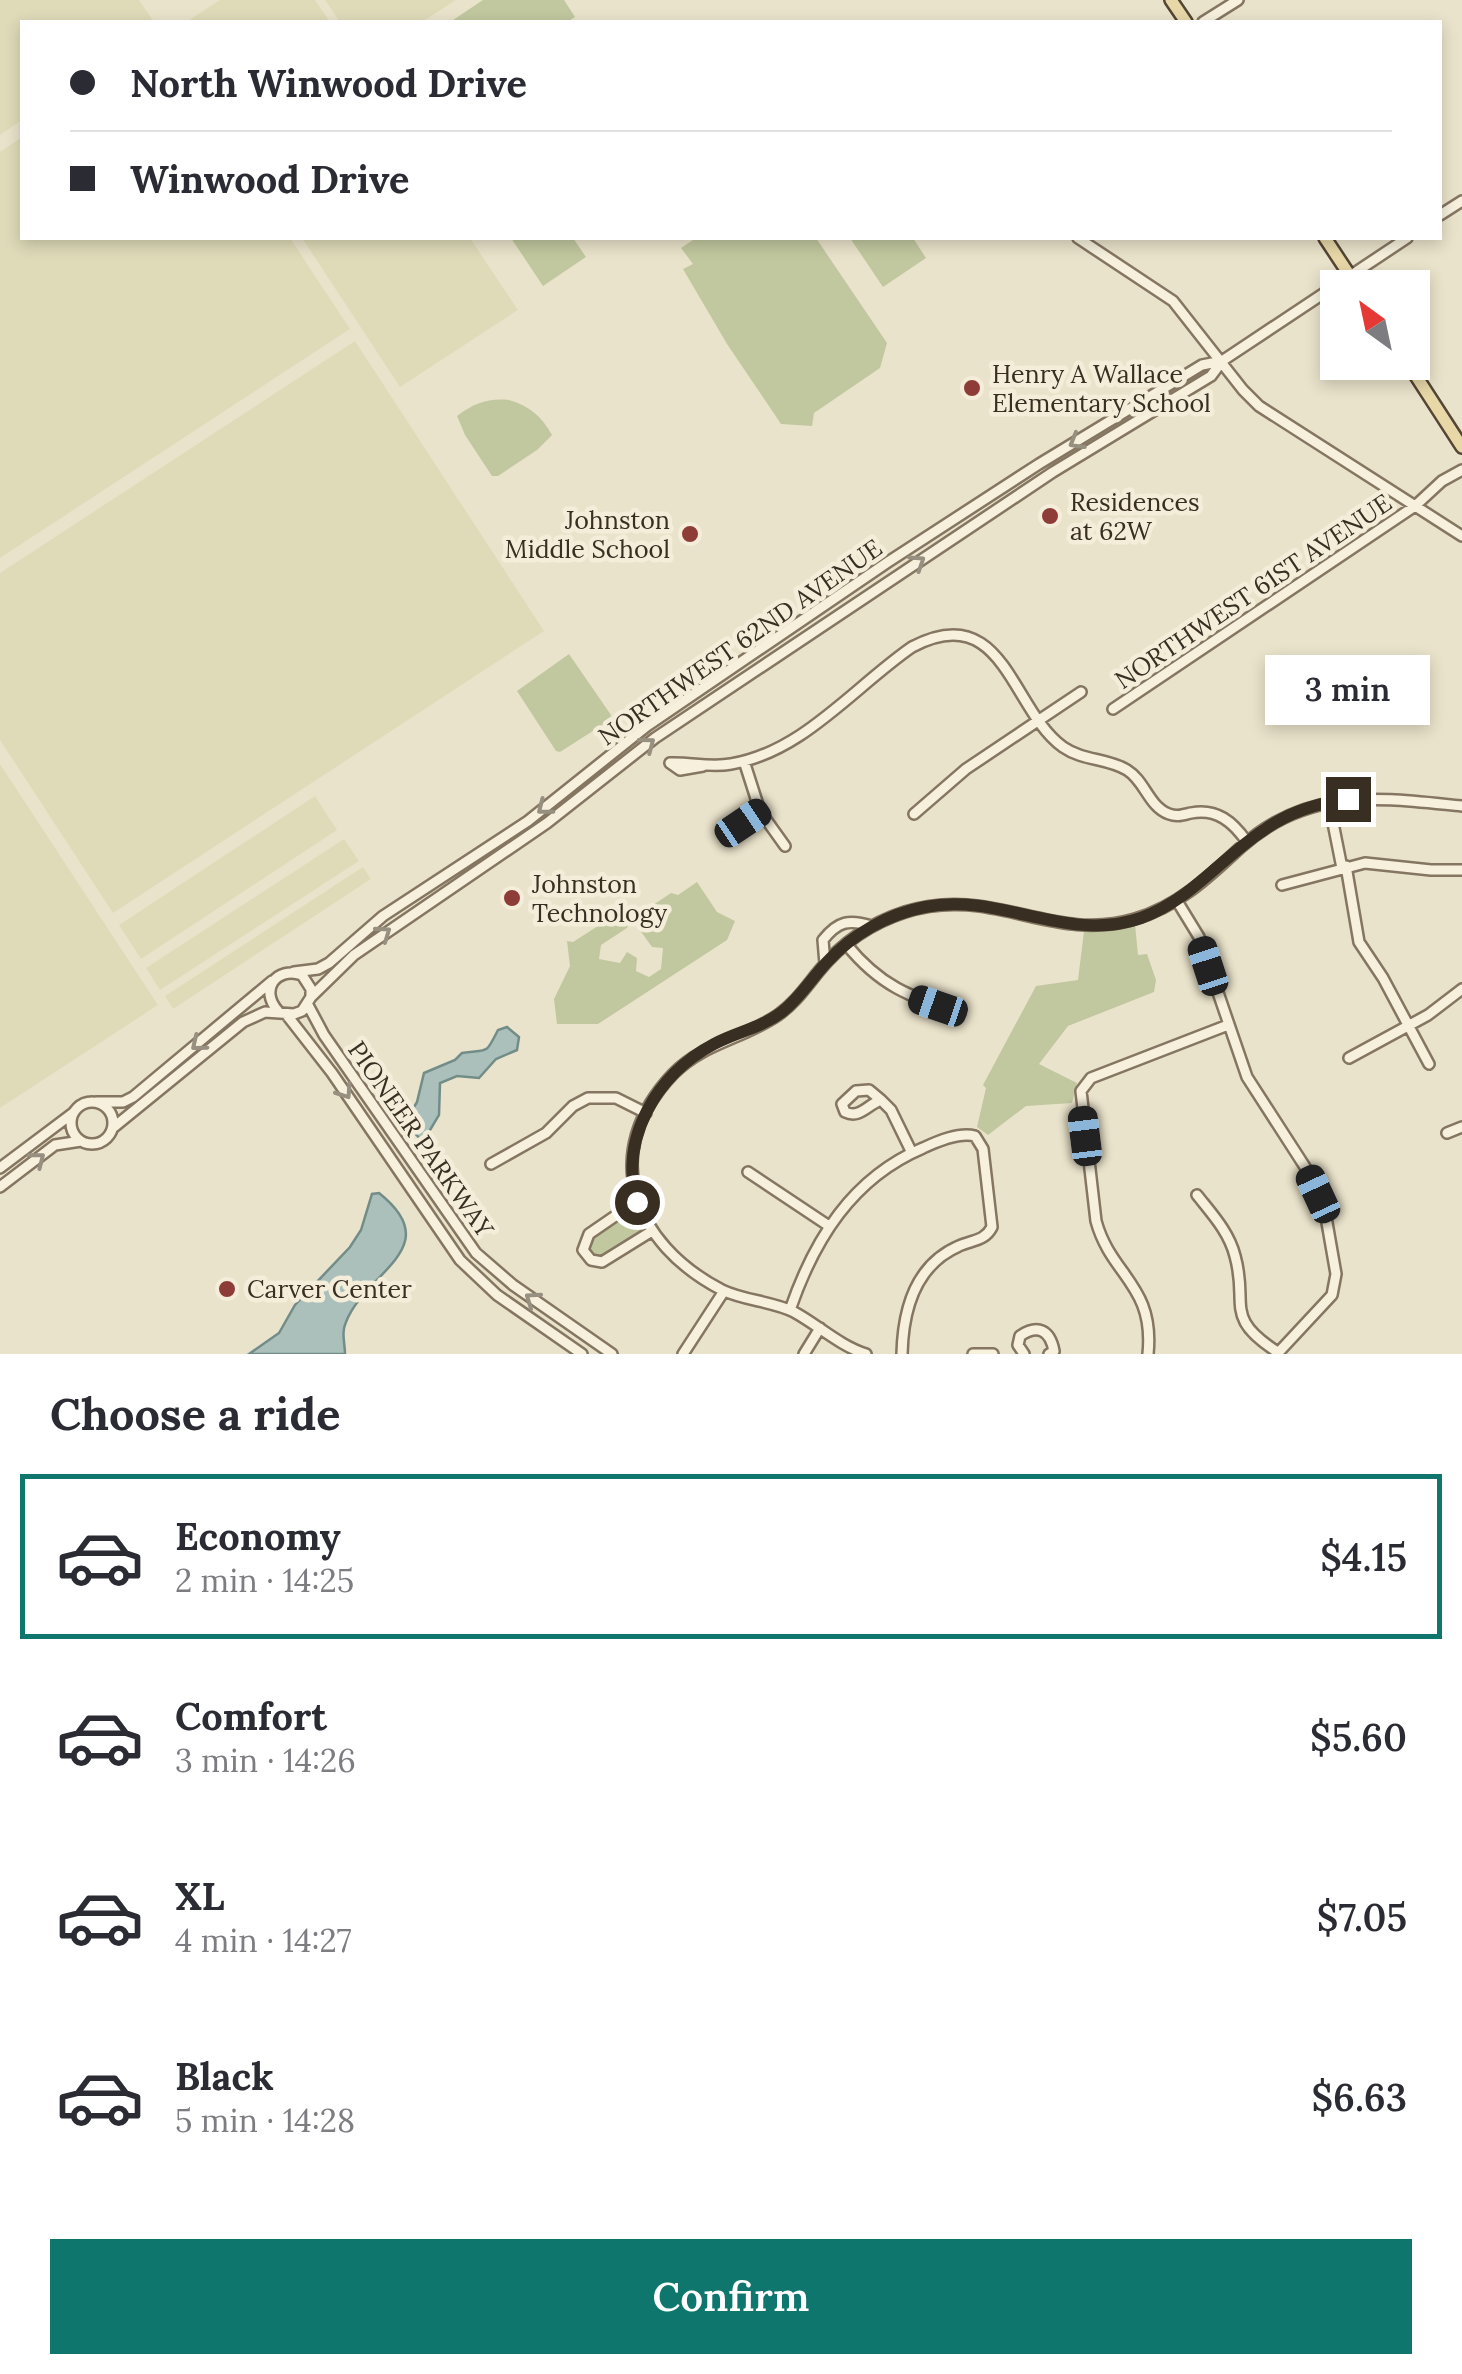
<!DOCTYPE html>
<meta charset="utf-8">
<style>
:root{--surface:#fff;--page:#f2f2f3;--text:#2b2b33;--muted:#7c7c81;--line:#e1e1e2;--accent:#0f766e}
body{margin:0;font-family:Lora,serif;background:var(--page);color:var(--text);height:100vh;display:flex;flex-direction:column;font-size:38px;white-space:nowrap}
*{box-sizing:border-box;margin:0}
p{font-size:32px;color:var(--muted)}
.icon{flex:none;width:55px;height:55px;fill:none;stroke:currentColor;stroke-width:2;stroke-linecap:round;stroke-linejoin:round}
.map{position:relative;height:1354px;overflow:hidden}
.sheet{display:flex;flex-direction:column;background:var(--surface);flex:1}
.sheet>*{flex:none}
.guide{position:absolute;left:20px;top:20px;width:1422px;height:220px;border-radius:0px;box-shadow:0 5px 15px #0003;display:grid;align-content:center;height:220px;padding:0 50px;background:var(--surface)}
.needle{width:65px;rotate:327deg}
.buttons{position:absolute;left:1320px;top:270px;display:grid;gap:20px}
.buttons a{display:grid;place-items:center;width:110px;height:110px;border-radius:0px;background:var(--surface);box-shadow:0 5px 15px #0003;font-size:50px}
.end{position:absolute;width:45px;height:45px;margin:-22px;border:12px solid #382e22;background:#fff;box-shadow:0 0 0 5px #fff}
.from{border-radius:50%}
.bubble{position:absolute;height:70px;border-radius:0px;background:var(--surface);box-shadow:0 5px 15px #0003;font-size:32px;font-weight:600;line-height:70px;text-align:center}
.car{position:absolute;width:30px;height:60px;margin:-30px -15px;border-radius:12px;box-shadow:0 0 8px 2px #0007;background:linear-gradient(#222 24%,#8ab4d8 0 40%,#222 0 76%,#8ab4d8 0 86%,#222 0)}
.guide b{display:flex;align-items:center;gap:35px;height:95px;font-size:38px}
.guide b+b{border-top:2px solid var(--line)}
.guide i{width:25px;height:25px;background:var(--text)}
ul{padding:0;list-style:none}
li{display:flex;align-items:center;gap:30px;height:165px;margin:0 20px 15px;padding:0 30px;border:5px solid transparent;border-radius:0px}
li div{flex:1}
li b{display:block;font-size:38px}
li em{font-style:normal;font-weight:600}
li.on{border-color:var(--accent)}
li>.icon{width:90px;height:90px;stroke-width:1.5}
h2{padding:0 50px;font-size:45px;line-height:120px}
.action{display:flex;gap:20px;margin-top:auto;padding:20px 50px}
.action a{flex:1;height:115px;border-radius:0px;background:var(--accent);color:#fff;font-size:40px;font-weight:600;line-height:115px;text-align:center}
.map>svg:first-child{display:block}
.farmland{fill:#dfdbb9}
.green{fill:#c1c89f}
.water{fill:#abc0bb;stroke:#728d88;stroke-width:2.5}
.lines{fill:none;stroke-linecap:round;stroke-linejoin:round}
.minor-casing{stroke:#857661;stroke-width:14}
.major-casing{stroke:#544534;stroke-width:16}
.minor{stroke:#f6f0dd;stroke-width:9}
.major{stroke:#e8d8a8;stroke-width:11}
.oneway{stroke:#978f80}
.route{stroke:#382e22;stroke-width:12}
.poi-dot{fill:#8e3c37;stroke:#f3edda;stroke-width:4}
.labels{text-anchor:middle;dominant-baseline:central;stroke-width:9;stroke-linejoin:round;paint-order:stroke}
.poi-label{font-size:25px;fill:#382e22;stroke:#f3edda;text-anchor:start}
.street-label{font-size:25px;fill:#382e22;stroke:#f3edda}
</style>
<div class="map">
<svg width="1462" height="1354" viewBox="0 0 1462 1354">
<rect width="100%" height="100%" fill="#eae3cb"/>
<path class="farmland" d="M0,0H139L154,22H22V120L0,135Z
M220,0H315L330,22H186Z
M325,0H456L422,22H340Z
M22,137V238H290L350,329L0,558V152Z
M302,238H470L518,310L400,387Z
M355,341L544,631L113,913L0,740V573Z
M0,764L158,1005L0,1108Z
M315,796L337,830L141,959L119,925Z
M344,839L359,861L160,990L146,968Z
M363,867L371,879L173,1009L165,996Z"/>
<path class="green" d="M483,0H564L575,17L567,22H450Z
M511,238H573L586,257L543,286Z
M696,238H816L887,343L880,368L814,413L812,426L781,424L727,344L683,269L693,264L681,248Z
M850,238H913L926,258L883,287Z
M509,400C530,406 542,417 552,435L537,450L498,476H492L465,435L457,416C474,403 489,398 509,400Z
M569,654L611,715L610,720L560,752L556,751L517,691Z
M697,882L717,912L735,921L727,940L598,1024H557L554,999L570,966L567,941L573,942L623,910L630,920L627,928L601,945L599,959L620,963L627,952L637,958L636,971L649,977L661,969L663,948L652,947L632,919L671,893L678,895Z
M1135,924L1138,955L1147,954L1156,980L1154,992L1068,1026L1039,1064L1077,1083L1072,1103L1026,1106L988,1135L977,1127L986,1088L983,1085L1036,986L1078,980L1084,931Z
M630,1210L636,1212L643,1226L641,1232L601,1257L595,1258L586,1251L589,1238Z"/>
<path class="water" d="M507,1027L519,1037L517,1050L496,1059L479,1078L457,1076L440,1083L439,1115L423,1142L409,1127L407,1119L417,1102L424,1073L455,1060L462,1053C490,1049 485,1055 498,1030Z
M379,1193C448,1248 365,1272 346,1322C341,1333 345,1343 345,1354H249L279,1333L295,1305L350,1247L361,1230L372,1194Z"/>
<g class="lines">
<defs>
<path id="minor" d="M1203,22L1238,0
M1440,215L1462,201
M1078,238L1173,301L1243,390L1259,406L1462,536
M1113,709L1415,506L1442,481L1462,470
M744,761L760,811L785,846
M670,763C691,762 710,768 731,764C803,752 854,687 912,647C1004,598 1011,710 1063,747C1083,761 1107,758 1127,770C1145,781 1149,807 1169,814C1177,817 1182,815 1191,813C1217,808 1233,822 1247,842
M670,763L680,770L703,766
M914,814L966,769L1081,692
M1333,823L1342,868
M726,835L760,811
M1346,866L1359,942L1383,978L1429,1064
M1282,885L1365,863L1431,870H1462
M1177,901L1199,937L1247,1077L1307,1170L1326,1217L1336,1274L1332,1295L1277,1354
M846,944C881,987 909,996 960,1013
M825,964L823,940C838,921 849,919 872,926
M294,972L318,969L329,963L383,916L528,821L647,726L888,562L1039,464L1202,365L1222,361L1407,238
M308,1005L324,1035L476,1253L513,1285L612,1354
M278,1011C259,990 276,966 302,975L311,989V997
M286,1014L332,1073L460,1260L497,1295L582,1354
M1349,1058L1428,1015L1462,989
M869,1090L881,1100C867,1105 860,1119 845,1112L842,1104L856,1091Z
M881,1100L891,1110L912,1153
M71 1123a21 21 0 1 1 42 0a21 21 0 1 1-42 0Z
M97,1102H123L133,1097L272,981
M114,1127L243,1022L265,1012L294,1014L302,1011L311,997L354,955L547,823L655,738L1053,472L1211,376L1222,361
M1447,1133L1462,1127
M491,1164L546,1133L573,1106L588,1098H616L646,1113
M0,1168L73,1113
M748,1172L829,1226
M0,1187L55,1145L81,1141
M1197,1195C1212,1214 1229,1232 1235,1256C1249,1305 1222,1317 1279,1353
M637,1201L589,1234L583,1250L591,1260L602,1262L652,1231
M790,1310C814,1240 852,1178 923,1148C938,1141 959,1132 975,1136L983,1149L992,1227C985,1241 972,1240 959,1246C915,1265 903,1310 902,1354
M683,1354L724,1291
M804,1354L820,1328
M866,1354C840,1346 818,1325 794,1312C772,1301 745,1301 722,1290C633,1244 598,1153 673,1074C703,1043 743,1039 778,1015C795,1003 806,987 819,971C841,944 871,923 905,912C993,884 1051,944 1135,919C1177,907 1209,877 1240,848C1308,786 1379,798 1462,806
M973,1354H993
M1024,1354L1018,1345L1020,1336C1038,1324 1050,1330 1054,1351L1049,1354
M1148,1354C1155,1285 1111,1276 1096,1221L1081,1091L1091,1078L1228,1025"/>
<path id="major" d="M1171,0L1186,22
M1325,238L1358,288
M1407,362L1462,447"/>
</defs>
<use href="#minor" class="minor-casing"/>
<use href="#major" class="major-casing"/>
<use href="#minor" class="minor"/>
<use href="#major" class="major"/>
</g>
<defs><path id="oneway-chevron" d="M-2-3.5L2.5 0L-2 3.5" fill="none" stroke-width="1.6" stroke-linecap="round" stroke-linejoin="round" transform="scale(2.5)"/></defs>
<g class="oneway">
<use href="#oneway-chevron" transform="translate(1076 442) rotate(150)"/>
<use href="#oneway-chevron" transform="translate(918 562) rotate(-33)"/>
<use href="#oneway-chevron" transform="translate(648 744) rotate(-37)"/>
<use href="#oneway-chevron" transform="translate(544 808) rotate(142)"/>
<use href="#oneway-chevron" transform="translate(384 933) rotate(-35)"/>
<use href="#oneway-chevron" transform="translate(198 1044) rotate(141)"/>
<use href="#oneway-chevron" transform="translate(345 1092) rotate(56)"/>
<use href="#oneway-chevron" transform="translate(38 1159) rotate(-38)"/>
<use href="#oneway-chevron" transform="translate(532 1299) rotate(-145)"/>
</g>
<g class="lines">
<path class="route" d="M637,1202C619,1138 657,1074 714,1044C736,1032 761,1028 782,1012C800,998 812,978 827,962C853,934 888,914 925,907C1000,892 1067,944 1141,918C1191,900 1221,858 1264,830C1289,812 1318,803 1348,799"/>
</g>
<g class="poi-dot">
<circle cx="972" cy="388" r="10"/>
<circle cx="1050" cy="516" r="10"/>
<circle cx="690" cy="534" r="10"/>
<circle cx="512" cy="898" r="10"/>
<circle cx="227" cy="1289" r="10"/>
</g>
<g class="labels">
<g class="poi-label">
<text x="992" y="374">Henry A Wallace<tspan x="992" dy="29">Elementary School</tspan></text>
<text x="1070" y="502">Residences<tspan x="1070" dy="29">at 62W</tspan></text>
<text x="670" y="520" text-anchor="end">Johnston<tspan x="670" dy="29">Middle School</tspan></text>
<text x="532" y="884">Johnston<tspan x="532" dy="29">Technology</tspan></text>
<text x="247" y="1289">Carver Center</text>
</g>
<g class="street-label">
<text transform="translate(1253 591) rotate(-34)">NORTHWEST 61ST AVENUE</text>
<text transform="translate(740 642) rotate(-35)">NORTHWEST 62ND AVENUE</text>
<text transform="translate(421 1139) rotate(55)">PIONEER PARKWAY</text>
</g>
</g>
</svg>
<div class="buttons">
<a><svg class="needle" viewBox="-14 -14 28 28"><path d="M0-13l5 13h-10z" fill="#e53935"/><path d="M0 13l5-13h-10z" fill="#7c7c81"/></svg></a>
</div>
<i class="end from" style="left:637px;top:1202px"></i>
<i class="end" style="left:1348px;top:799px"></i>
<div class="bubble" style="left:1265px;top:655px;width:165px">3 min</div>
<i class="car" style="left:743px;top:823px;rotate:56deg"></i>
<i class="car" style="left:1208px;top:966px;rotate:342deg"></i>
<i class="car" style="left:938px;top:1006px;rotate:289deg"></i>
<i class="car" style="left:1085px;top:1136px;rotate:353deg"></i>
<i class="car" style="left:1318px;top:1194px;rotate:335deg"></i>
<div class="guide">
<b><i class="from"></i>North Winwood Drive</b>
<b><i></i>Winwood Drive</b>
</div>
</div>
<section class="sheet">
<h2>Choose a ride</h2>
<ul>
<li class="on"><svg class="icon" aria-label="car" viewBox="0 0 24 24"><path d="M5 17H2v-5l4-1 3-4h7l3 4 3 1v5h-3M9 17h6M6 11h13"/><circle cx="7" cy="17" r="2"/><circle cx="17" cy="17" r="2"/></svg><div><b>Economy</b><p>2 min · 14:25</p></div><em>$4.15</em></li>
<li><svg class="icon" aria-label="car" viewBox="0 0 24 24"><path d="M5 17H2v-5l4-1 3-4h7l3 4 3 1v5h-3M9 17h6M6 11h13"/><circle cx="7" cy="17" r="2"/><circle cx="17" cy="17" r="2"/></svg><div><b>Comfort</b><p>3 min · 14:26</p></div><em>$5.60</em></li>
<li><svg class="icon" aria-label="car" viewBox="0 0 24 24"><path d="M5 17H2v-5l4-1 3-4h7l3 4 3 1v5h-3M9 17h6M6 11h13"/><circle cx="7" cy="17" r="2"/><circle cx="17" cy="17" r="2"/></svg><div><b>XL</b><p>4 min · 14:27</p></div><em>$7.05</em></li>
<li><svg class="icon" aria-label="car" viewBox="0 0 24 24"><path d="M5 17H2v-5l4-1 3-4h7l3 4 3 1v5h-3M9 17h6M6 11h13"/><circle cx="7" cy="17" r="2"/><circle cx="17" cy="17" r="2"/></svg><div><b>Black</b><p>5 min · 14:28</p></div><em>$6.63</em></li>
</ul>
<div class="action"><a>Confirm</a></div>
</section>
